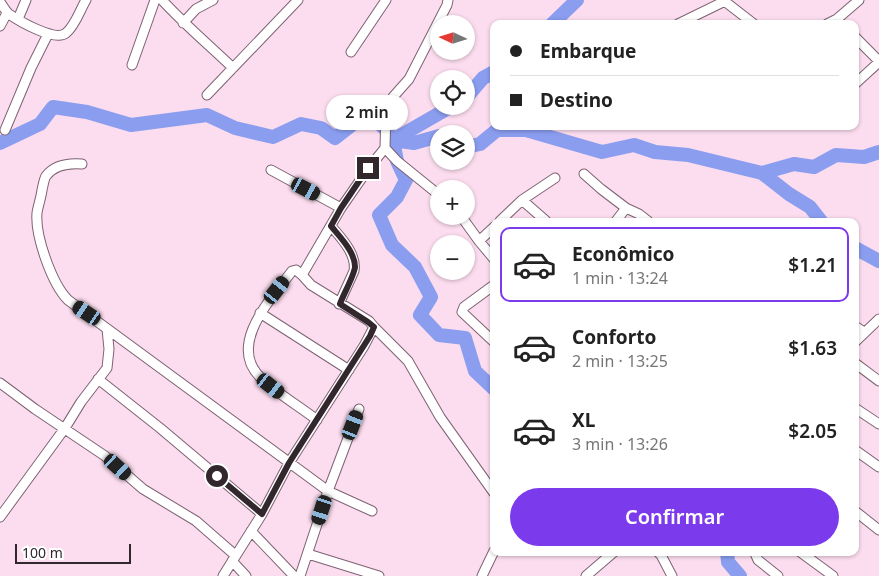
<!DOCTYPE html>
<html lang="pt">
<meta charset="utf-8">
<style>
:root{--surface:#fff;--page:#f2f2f2;--text:#222;--muted:#767676;--line:#e0e0e0;--accent:#7c3aed}
body{margin:0;font-family:"Noto Sans",sans-serif;background:var(--page);color:var(--text);height:100vh;display:flex;flex-direction:column;font-size:19px;white-space:nowrap}
*{box-sizing:border-box;margin:0}
p{font-size:16px;color:var(--muted)}
.icon{flex:none;width:28px;height:28px;fill:none;stroke:currentColor;stroke-width:2;stroke-linecap:round;stroke-linejoin:round}
.map{position:relative;flex:1;overflow:hidden}
.drawer{position:absolute;left:490px;top:218px;width:369px;height:338px;display:flex;flex-direction:column;background:var(--surface);border-radius:10px;box-shadow:0 1px 4px #0004}
.drawer>*{flex:none}
.guide{position:absolute;left:490px;top:20px;width:369px;height:110px;border-radius:10px;box-shadow:0 1px 4px #0004;display:grid;align-content:center;height:110px;padding:0 20px;background:var(--surface)}
.needle{width:32px;rotate:274deg}
.fabs{position:absolute;left:430px;top:15px;display:grid;gap:10px}
.fabs a{display:grid;place-items:center;width:45px;height:45px;border-radius:50%;background:var(--surface);box-shadow:0 1px 4px #0004;font-size:25px}
.scale{position:absolute;left:15px;bottom:12px;width:116px;box-sizing:border-box;padding-left:5px;border:2px solid #33272e;border-top:0;font-size:14px;line-height:18px;white-space:nowrap;color:#33272e;-webkit-text-stroke:4px #fff;paint-order:stroke}
.end{position:absolute;width:22px;height:22px;margin:-11px;border:6px solid #33272e;background:#fff;box-shadow:0 0 0 2px #fff}
.from{border-radius:50%}
.bubble{position:absolute;height:35px;border-radius:18px;background:var(--surface);box-shadow:0 1px 4px #0004;font-size:16px;font-weight:600;line-height:35px;text-align:center}
.car{position:absolute;width:15px;height:30px;margin:-15px -8px;border-radius:6px;box-shadow:0 0 4px 1px #0007;background:linear-gradient(#222 24%,#8ab4d8 0 40%,#222 0 76%,#8ab4d8 0 86%,#222 0)}
.guide b{display:flex;align-items:center;gap:18px;height:48px;font-size:19px}
.guide b+b{border-top:1px solid var(--line)}
.guide i{width:12px;height:12px;background:var(--text)}
ul{padding:9px 0 0;list-style:none}
li{display:flex;align-items:center;gap:15px;height:75px;margin:0 10px 8px;padding:0 10px;border:2px solid transparent;border-radius:10px}
li div{flex:1}
li b{display:block;font-size:19px}
li em{font-style:normal;font-weight:600}
li.on{border-color:var(--accent)}
li>.icon{width:45px;height:45px;stroke-width:1.5}
.cta{display:flex;gap:10px;margin-top:auto;padding:10px 20px}
.cta a{flex:1;height:58px;border-radius:30px;background:var(--accent);color:#fff;font-size:20px;font-weight:600;line-height:58px;text-align:center}
.map>svg:first-child{display:block}
.lines{fill:none;stroke-linecap:round;stroke-linejoin:round}
.river{stroke:#8a9def;stroke-width:14}
.minor-casing{stroke:#7d6272;stroke-width:11}
.minor{stroke:#fff;stroke-width:9}
.route{stroke:#33272e;stroke-width:6}
</style>
<div class="map">
<svg width="879" height="576" viewBox="0 0 879 576">
<rect width="100%" height="100%" fill="#fcddef"/>
<g class="lines">
<path class="river" d="M552,24L577,0
M466,98L483,78L494,72
M393,140L452,106
M393,140L414,143L439,136
M0,143L40,124L53,107L87,112L131,125L207,115L235,128L273,137L301,124L321,128L335,138L353,124L371,115L386,130L393,140L397,161L406,180L397,197L379,215L392,245L415,267L431,297L420,315L439,335L465,338L475,371L494,389
M466,147L480,144L497,130H526L602,152L634,145L655,152L688,155L762,173L794,164L814,167L836,155L864,157L879,152
M762,173L789,194L810,207L821,221
M855,248L879,261
M727,551L728,562L740,576"/>
<defs>
<path id="minor" d="M162,0C184,24 209,45 233,68
M723,0L754,24
M0,2C3,6 5,11 9,14C19,21 55,42 66,33C75,26 80,10 86,0
M18,19L26,0
M183,23L196,9L213,0
M678,24L725,1
M827,24L837,19L859,0
M0,26L7,13
M855,37L879,61
M351,52L386,0
M132,65L155,0
M855,84L879,62
M207,95L298,0
M5,130L31,68L48,34
M385,148L397,161L439,195
M82,164C69,163 55,164 46,176C44,179 43,186 42,190C41,198 38,206 37,213C35,236 52,284 68,300L328,491L300,576
M271,170L341,208
M584,174L601,189L626,208
M522,200L555,178
M461,216L479,241L494,259
M500,221L522,200L546,221
M616,221L626,208L639,214L648,221
M331,226C341,238 357,254 354,271L339,304
M479,241L494,227
M302,275L296,270L292,271C272,298 226,345 261,378C278,394 299,406 317,420
M494,285L464,307L462,312L494,342
M260,313L349,370
M855,326L864,332
M374,327L408,361L440,417L494,493
M855,342L879,319
M855,363L879,381
M98,379L160,428L262,514
M0,383L35,409L105,456L143,489L196,521L235,555
M855,408L879,424
M359,409L328,491L372,511
M855,450L879,467
M855,511L879,530
M0,517L65,428L81,402L107,368L109,349L107,329
M251,531L294,576
M657,551L661,555L672,576
M754,551L758,560L778,576
M799,551L833,576
M308,554L379,576
M232,561L246,576
M223,576L262,514L289,463L364,346L374,327L369,321L311,285L302,275L341,208L368,169L385,148L386,110L393,97L409,79L447,5L448,0
M482,576L494,551
M586,576L615,551"/>
</defs>
<use href="#minor" class="minor-casing"/>
<use href="#minor" class="minor"/>
</g>
<g class="lines">
<path class="route" d="M217,476L262,514L289,463L370,336L374,327L368,322L340,304C343,295 354,276 355,267C355,252 340,237 331,226L341,208L368,168"/>
</g>
</svg>
<div class="fabs">
<a><svg class="needle" viewBox="-14 -14 28 28"><path d="M0-13l5 13h-10z" fill="#e53935"/><path d="M0 13l5-13h-10z" fill="#767676"/></svg></a>
<a><svg class="icon" aria-label="locate" viewBox="0 0 24 24"><circle cx="12" cy="12" r="6"/><path d="M12 2v4M12 18v4M2 12h4M18 12h4"/></svg></a>
<a><svg class="icon" aria-label="layers" viewBox="0 0 24 24"><path d="M12 4l9 5-9 5-9-5zM3 14l9 5 9-5"/></svg></a>
<a>+</a>
<a>−</a>
</div>
<div class="scale">100 m</div>
<i class="end from" style="left:217px;top:476px"></i>
<i class="end" style="left:368px;top:168px"></i>
<div class="bubble" style="left:326px;top:95px;width:82px">2 min</div>
<i class="car" style="left:306px;top:189px;rotate:118deg"></i>
<i class="car" style="left:277px;top:290px;rotate:38deg"></i>
<i class="car" style="left:87px;top:313px;rotate:304deg"></i>
<i class="car" style="left:271px;top:386px;rotate:128deg"></i>
<i class="car" style="left:353px;top:425px;rotate:21deg"></i>
<i class="car" style="left:118px;top:467px;rotate:132deg"></i>
<i class="car" style="left:322px;top:510px;rotate:198deg"></i>
<div class="guide">
<b><i class="from"></i>Embarque</b>
<b><i></i>Destino</b>
</div>
<section class="drawer">
<ul>
<li class="on"><svg class="icon" aria-label="car" viewBox="0 0 24 24"><path d="M5 17H2v-5l4-1 3-4h7l3 4 3 1v5h-3M9 17h6M6 11h13"/><circle cx="7" cy="17" r="2"/><circle cx="17" cy="17" r="2"/></svg><div><b>Econômico</b><p>1 min · 13:24</p></div><em>$1.21</em></li>
<li><svg class="icon" aria-label="car" viewBox="0 0 24 24"><path d="M5 17H2v-5l4-1 3-4h7l3 4 3 1v5h-3M9 17h6M6 11h13"/><circle cx="7" cy="17" r="2"/><circle cx="17" cy="17" r="2"/></svg><div><b>Conforto</b><p>2 min · 13:25</p></div><em>$1.63</em></li>
<li><svg class="icon" aria-label="car" viewBox="0 0 24 24"><path d="M5 17H2v-5l4-1 3-4h7l3 4 3 1v5h-3M9 17h6M6 11h13"/><circle cx="7" cy="17" r="2"/><circle cx="17" cy="17" r="2"/></svg><div><b>XL</b><p>3 min · 13:26</p></div><em>$2.05</em></li>
</ul>
<div class="cta"><a>Confirmar</a></div>
</section>
</div>
